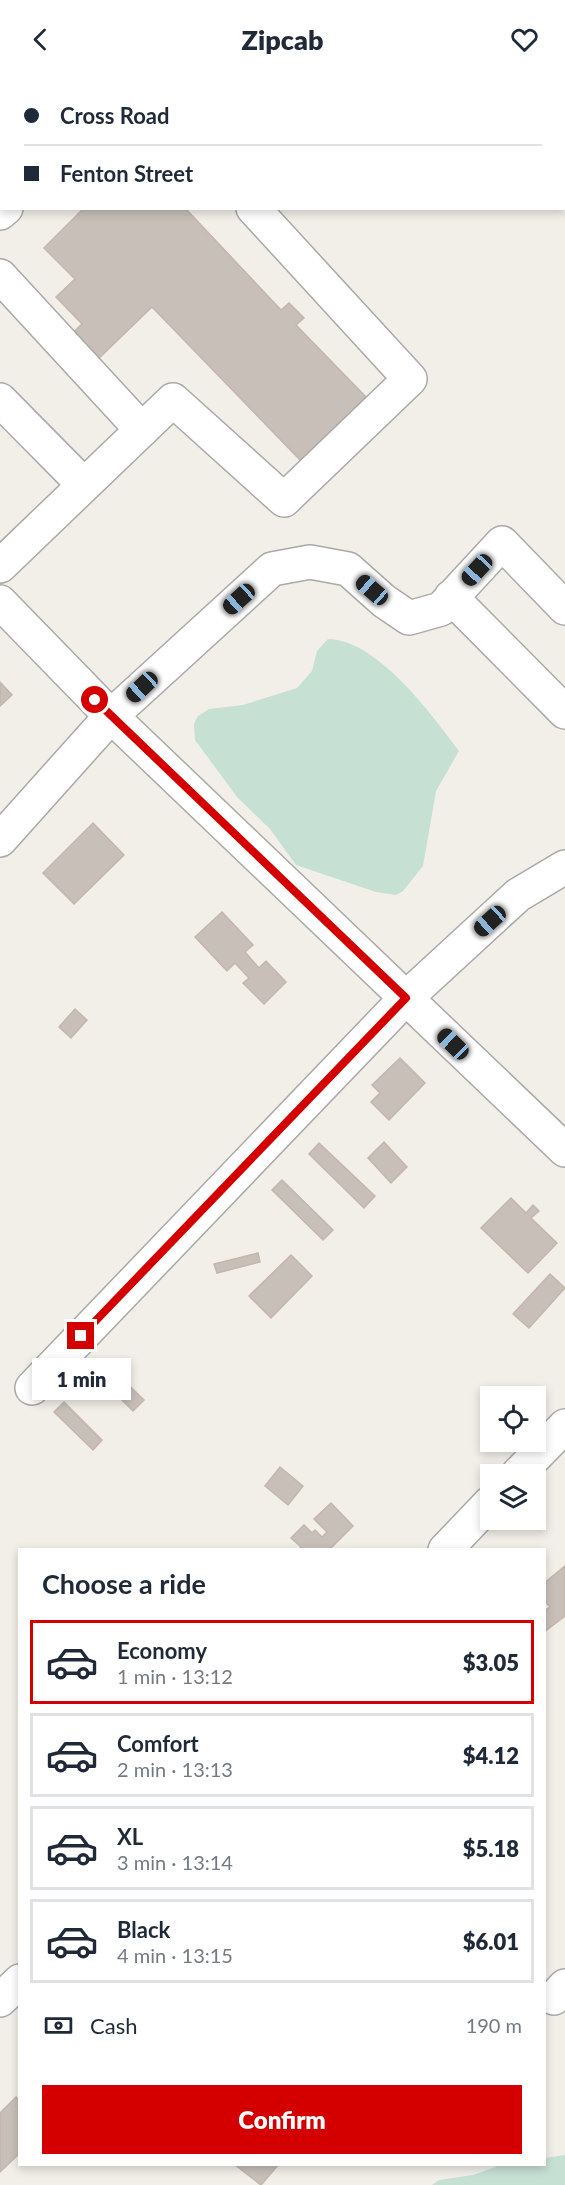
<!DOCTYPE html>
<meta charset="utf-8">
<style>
:root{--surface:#fff;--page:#f6f6f7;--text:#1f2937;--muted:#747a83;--line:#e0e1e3;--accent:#d40000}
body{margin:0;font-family:Lato,sans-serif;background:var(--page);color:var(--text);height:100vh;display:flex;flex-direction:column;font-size:22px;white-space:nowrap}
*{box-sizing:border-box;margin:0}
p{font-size:20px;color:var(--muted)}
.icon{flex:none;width:33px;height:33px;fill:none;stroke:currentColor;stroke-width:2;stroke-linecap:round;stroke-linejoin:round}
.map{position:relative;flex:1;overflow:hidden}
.side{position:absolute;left:18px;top:1470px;width:528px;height:618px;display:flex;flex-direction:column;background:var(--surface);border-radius:0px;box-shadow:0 3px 9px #0003}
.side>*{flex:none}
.hud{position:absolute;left:0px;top:0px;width:566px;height:132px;box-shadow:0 3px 9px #0003;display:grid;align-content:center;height:132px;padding:0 24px;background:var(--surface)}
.fabs{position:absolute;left:480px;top:1308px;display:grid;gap:12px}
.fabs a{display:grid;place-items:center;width:66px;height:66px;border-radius:0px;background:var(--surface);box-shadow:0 3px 9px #0003;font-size:30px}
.end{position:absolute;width:27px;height:27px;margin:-14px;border:8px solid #d40000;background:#fff;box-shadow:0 0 0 3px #fff}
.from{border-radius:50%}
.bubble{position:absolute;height:42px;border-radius:0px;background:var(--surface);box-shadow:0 3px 9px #0003;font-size:20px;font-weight:800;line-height:42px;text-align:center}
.car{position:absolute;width:18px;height:36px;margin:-18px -9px;border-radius:8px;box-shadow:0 0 4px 2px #0007;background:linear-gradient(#222 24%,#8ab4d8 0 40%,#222 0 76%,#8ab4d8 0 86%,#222 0)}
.hud b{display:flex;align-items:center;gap:21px;height:57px;font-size:22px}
.hud b+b{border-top:2px solid var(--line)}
.hud i{width:15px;height:15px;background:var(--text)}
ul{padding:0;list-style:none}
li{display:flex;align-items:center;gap:18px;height:84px;margin:0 12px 9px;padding:0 12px;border:3px solid var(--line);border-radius:0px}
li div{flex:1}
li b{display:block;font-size:22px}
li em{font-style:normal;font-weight:800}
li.on{border-color:var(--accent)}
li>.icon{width:54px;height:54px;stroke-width:1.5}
h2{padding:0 24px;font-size:27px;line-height:72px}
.pay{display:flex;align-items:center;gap:15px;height:66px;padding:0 24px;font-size:22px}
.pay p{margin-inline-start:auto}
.primary-button{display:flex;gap:12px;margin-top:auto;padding:12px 24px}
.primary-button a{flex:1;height:69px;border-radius:0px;background:var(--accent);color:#fff;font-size:24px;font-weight:800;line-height:69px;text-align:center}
header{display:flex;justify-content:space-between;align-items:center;height:78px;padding:0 24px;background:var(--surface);font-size:27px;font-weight:800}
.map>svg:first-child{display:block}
.wetland{fill:#c6e0d4}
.building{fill:#c7bfb8;stroke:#c4b6ab;stroke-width:1.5}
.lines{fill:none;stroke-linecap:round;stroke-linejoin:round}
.minor-casing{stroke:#a9a9a9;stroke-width:36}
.major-casing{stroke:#a06b00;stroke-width:36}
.minor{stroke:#fff;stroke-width:33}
.major{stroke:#fcd6a4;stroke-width:33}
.route{stroke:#d40000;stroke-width:8}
</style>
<header><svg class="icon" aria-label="back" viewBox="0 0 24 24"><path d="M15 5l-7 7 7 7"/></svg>Zipcab<svg class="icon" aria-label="heart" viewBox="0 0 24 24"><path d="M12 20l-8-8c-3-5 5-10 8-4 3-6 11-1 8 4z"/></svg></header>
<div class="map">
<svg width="565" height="2107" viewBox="0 0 565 2107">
<rect width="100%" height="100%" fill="#f2efe9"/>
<path class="wetland" d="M328,561C378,562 432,637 459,673L436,713L423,788L403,813L396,817L376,814L296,787L270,751L237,719L195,662L194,646L198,638L209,631L243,627L297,610L312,593L317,573Z
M565,2077V2107H432L439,2102L473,2097L501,2087L544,2086L545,2080Z"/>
<path class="building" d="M84,130H185L281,232L289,225L304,240L296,247L366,319L301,383L152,229L92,287L66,261L82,246L56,219L75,201L44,170Z
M0,604L12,617L0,628Z
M93,745L124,777L74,826L43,795Z
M222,834L253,867L245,874L259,890L266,883L286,904L264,926L243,905L249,900L235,885L227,893L195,859Z
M75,931L87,942L71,960L59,949Z
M400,980L425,1005L389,1042L371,1024L380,1015L372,1007Z
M384,1064L407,1089L391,1105L368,1080Z
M319,1065L375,1118L364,1130L309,1076Z
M282,1102L333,1152L323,1162L272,1112Z
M511,1120L526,1135L533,1127L539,1133L531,1140L557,1165L528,1195L481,1150Z
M258,1175L260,1184L217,1195L214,1186Z
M291,1177L312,1198L271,1240L249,1218Z
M550,1196L565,1210L529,1250L513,1236Z
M111,1290L144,1322L133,1333L100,1300Z
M64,1324L102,1362L93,1372L54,1334Z
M280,1389L303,1408L288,1427L265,1408Z
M331,1425L353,1448L331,1470L332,1472H299L301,1469L291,1460L304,1447L312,1455L315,1452L322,1459L327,1454L314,1441Z
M565,1488V1538L544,1554V1533L550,1529L544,1522V1505Z
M16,2019L20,2023V2075L0,2094V2035Z
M234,2086H279L261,2107Z"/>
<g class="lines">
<defs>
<path id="minor" d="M0,135L6,130
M0,198L142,352
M0,322L84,407
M0,488L173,322L284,422L410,301L253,130
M451,519L565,634
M0,524L111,638L565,1072
M0,762L111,638L272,491L310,484L348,491L384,523L409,540L441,531L502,465L565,530
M32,1310L406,920L518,817L565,789
M518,1396L565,1348
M445,1472L490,1425
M554,1920L565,1908
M0,1922L20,1903"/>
<path id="major" d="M28,2L31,0
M0,19L2,18"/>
</defs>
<use href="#minor" class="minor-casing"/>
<use href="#major" class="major-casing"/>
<use href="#minor" class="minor"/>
<use href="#major" class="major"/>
</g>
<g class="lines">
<path class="route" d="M81,1258L406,920L95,622"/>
</g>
</svg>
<div class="fabs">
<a><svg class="icon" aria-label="locate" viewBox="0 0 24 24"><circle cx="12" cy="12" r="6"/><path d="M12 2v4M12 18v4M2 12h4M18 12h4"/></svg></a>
<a><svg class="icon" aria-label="layers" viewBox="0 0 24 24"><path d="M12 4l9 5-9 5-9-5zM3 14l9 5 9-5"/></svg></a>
</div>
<i class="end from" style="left:95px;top:622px"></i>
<i class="end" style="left:81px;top:1258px"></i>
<div class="bubble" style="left:32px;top:1280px;width:99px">1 min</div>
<i class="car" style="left:477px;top:492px;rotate:223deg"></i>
<i class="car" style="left:372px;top:512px;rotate:311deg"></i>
<i class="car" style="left:239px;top:521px;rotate:228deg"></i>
<i class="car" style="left:142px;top:609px;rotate:227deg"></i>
<i class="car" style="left:490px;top:843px;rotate:228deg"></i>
<i class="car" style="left:453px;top:966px;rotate:314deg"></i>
<div class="hud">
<b><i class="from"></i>Cross Road</b>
<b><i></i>Fenton Street</b>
</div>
<section class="side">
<h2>Choose a ride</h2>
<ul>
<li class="on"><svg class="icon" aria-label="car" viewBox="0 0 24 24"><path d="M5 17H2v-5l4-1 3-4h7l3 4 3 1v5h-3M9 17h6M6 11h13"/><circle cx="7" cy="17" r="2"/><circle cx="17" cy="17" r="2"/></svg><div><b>Economy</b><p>1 min · 13:12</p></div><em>$3.05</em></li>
<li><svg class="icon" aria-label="car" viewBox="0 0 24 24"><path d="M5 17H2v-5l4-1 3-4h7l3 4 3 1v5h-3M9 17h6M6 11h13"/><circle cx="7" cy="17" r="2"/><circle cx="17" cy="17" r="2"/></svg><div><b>Comfort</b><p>2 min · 13:13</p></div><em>$4.12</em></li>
<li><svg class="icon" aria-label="car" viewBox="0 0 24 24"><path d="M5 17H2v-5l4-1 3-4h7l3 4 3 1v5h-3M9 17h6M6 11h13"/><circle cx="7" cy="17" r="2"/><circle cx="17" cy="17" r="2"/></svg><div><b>XL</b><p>3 min · 13:14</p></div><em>$5.18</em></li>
<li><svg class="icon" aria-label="car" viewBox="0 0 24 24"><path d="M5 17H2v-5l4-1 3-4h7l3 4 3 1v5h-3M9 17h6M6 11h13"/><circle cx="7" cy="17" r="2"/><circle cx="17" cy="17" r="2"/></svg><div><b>Black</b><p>4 min · 13:15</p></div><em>$6.01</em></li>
</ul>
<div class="pay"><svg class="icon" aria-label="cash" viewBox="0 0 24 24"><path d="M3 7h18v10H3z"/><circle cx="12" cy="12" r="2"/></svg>Cash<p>190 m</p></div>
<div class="primary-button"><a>Confirm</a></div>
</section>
</div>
